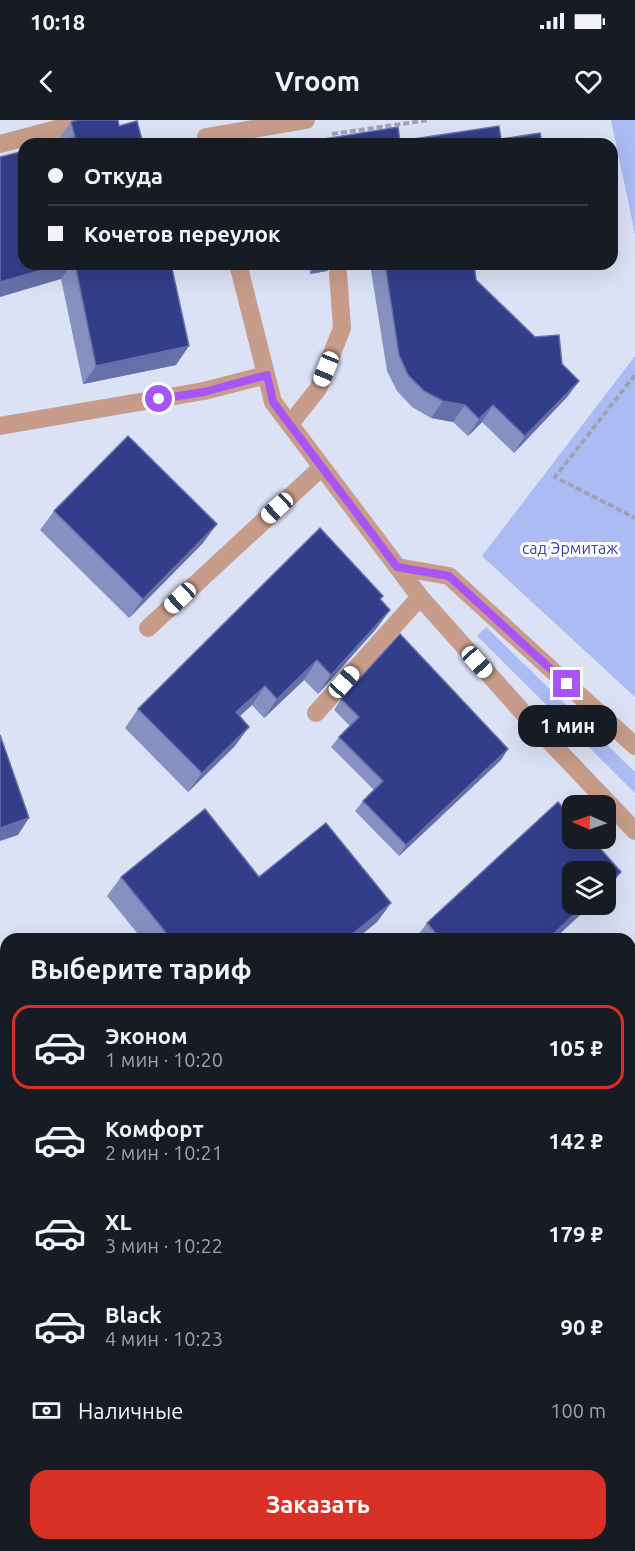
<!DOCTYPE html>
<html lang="ru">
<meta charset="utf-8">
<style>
:root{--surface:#171b24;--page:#242831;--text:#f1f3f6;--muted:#9ea1a6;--line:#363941;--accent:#d93025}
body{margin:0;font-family:Ubuntu,sans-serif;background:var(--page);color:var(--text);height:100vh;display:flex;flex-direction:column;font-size:22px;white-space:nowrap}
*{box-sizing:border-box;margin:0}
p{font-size:20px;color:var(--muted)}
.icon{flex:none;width:33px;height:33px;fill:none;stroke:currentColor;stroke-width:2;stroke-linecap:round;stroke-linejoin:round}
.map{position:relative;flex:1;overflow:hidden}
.side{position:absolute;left:0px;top:813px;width:636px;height:618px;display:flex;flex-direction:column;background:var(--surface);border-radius:18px 18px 0 0;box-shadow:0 6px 24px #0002}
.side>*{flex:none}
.banner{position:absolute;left:18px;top:18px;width:600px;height:132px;border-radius:18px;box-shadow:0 6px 24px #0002;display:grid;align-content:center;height:132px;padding:0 30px;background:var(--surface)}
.needle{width:39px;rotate:272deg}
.tools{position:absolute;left:562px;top:675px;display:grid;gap:12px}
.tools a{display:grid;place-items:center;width:54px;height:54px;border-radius:12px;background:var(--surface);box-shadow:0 6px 24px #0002;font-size:30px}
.end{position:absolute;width:27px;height:27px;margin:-14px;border:8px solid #a855f7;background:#fff;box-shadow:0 0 0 3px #fff}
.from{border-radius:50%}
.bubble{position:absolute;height:42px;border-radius:18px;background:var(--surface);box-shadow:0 6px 24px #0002;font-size:20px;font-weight:600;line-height:42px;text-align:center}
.car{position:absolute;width:18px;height:36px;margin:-18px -9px;border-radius:8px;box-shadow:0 0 4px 2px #0007;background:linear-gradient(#fff 24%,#345 0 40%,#fff 0 76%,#345 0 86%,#fff 0)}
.banner b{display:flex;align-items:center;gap:21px;height:57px;font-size:22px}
.banner b+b{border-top:2px solid var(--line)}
.banner i{width:15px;height:15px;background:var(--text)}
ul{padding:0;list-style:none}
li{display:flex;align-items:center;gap:18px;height:84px;margin:0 12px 9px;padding:0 18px;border:3px solid transparent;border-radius:18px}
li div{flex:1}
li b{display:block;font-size:22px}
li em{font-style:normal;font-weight:600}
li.selected{border-color:var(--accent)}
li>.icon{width:54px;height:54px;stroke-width:1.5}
h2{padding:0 30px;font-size:27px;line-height:72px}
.pay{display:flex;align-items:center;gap:15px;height:66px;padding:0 30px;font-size:22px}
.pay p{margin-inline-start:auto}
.primary-button{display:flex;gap:12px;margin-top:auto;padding:12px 30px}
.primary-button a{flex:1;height:69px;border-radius:18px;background:var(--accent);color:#fff;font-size:24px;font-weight:600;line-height:69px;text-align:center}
.status{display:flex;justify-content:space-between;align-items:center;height:42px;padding:0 30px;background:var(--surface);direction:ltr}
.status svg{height:16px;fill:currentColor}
header{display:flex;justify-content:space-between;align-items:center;height:78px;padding:0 30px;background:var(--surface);font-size:27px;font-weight:600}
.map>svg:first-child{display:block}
.green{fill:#abbbf3}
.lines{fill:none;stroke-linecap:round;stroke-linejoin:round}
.path{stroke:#9ea3b2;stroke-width:4;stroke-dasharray:6 3;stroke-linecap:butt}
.minor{stroke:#c79c8a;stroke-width:18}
.wall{fill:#8790c0}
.shaded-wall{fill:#656faa}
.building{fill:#323e8a;stroke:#656faa;stroke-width:1.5}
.route{stroke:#a855f7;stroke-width:8}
.labels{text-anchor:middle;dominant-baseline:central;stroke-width:6;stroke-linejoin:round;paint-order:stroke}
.park-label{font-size:16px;fill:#3946a7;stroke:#fff}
</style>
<div class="status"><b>10:18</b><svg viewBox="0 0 49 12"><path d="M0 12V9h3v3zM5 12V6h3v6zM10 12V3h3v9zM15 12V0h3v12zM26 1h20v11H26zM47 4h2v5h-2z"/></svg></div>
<header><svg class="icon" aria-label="back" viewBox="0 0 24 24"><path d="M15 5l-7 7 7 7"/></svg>Vroom<svg class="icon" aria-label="heart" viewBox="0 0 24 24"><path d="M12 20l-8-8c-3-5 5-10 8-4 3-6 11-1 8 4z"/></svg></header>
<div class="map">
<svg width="635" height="1431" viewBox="0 0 635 1431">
<rect width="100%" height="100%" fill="#dce2f6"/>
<path class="green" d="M611,0H635V114Z
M635,236V577L482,436Z
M486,507L635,652V673L477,516Z"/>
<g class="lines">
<path class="path" d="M332,14L429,0
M635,255L555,357L635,398
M630,1006L635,1002
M630,1189L635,1193
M64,1425L87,1427L86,1431"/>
<path class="minor" d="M206,17L306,0
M0,24L90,0
M238,144L273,282L420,477L535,606L635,711
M290,304L318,269L342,208L338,153
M0,306L204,271L266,255
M397,447L449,456L635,626
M148,508L322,347
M316,593L420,477
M630,1082L635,1077
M630,1275L635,1276
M0,1385H6
M455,1425L522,1431"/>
</g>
<path class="wall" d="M71,2L119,6L59,22L58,20Z
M24,144H171L176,245L83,264L61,159Z
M309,144H332L327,151L310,154Z
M341,144H474L476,160L579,261L567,277L514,333L482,302L468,316L453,302L431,298L412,287L397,271L387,251L370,144L348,148Z
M54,391L203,423L129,498L40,410Z
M383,476L380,480L390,490L376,509L318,574L304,560L264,598L252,585L240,596L235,626L188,672L125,608L138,589Z
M341,579L508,629L501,640L399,736L355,691L363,681L374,670L331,627L339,617L350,606L334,590Z
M558,682L573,699V718H591L621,752L606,772V752H573V784H592L554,819H415L427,803Z
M121,757H259L391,783L377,802L356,819H142L107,776Z
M635,1118V1138L630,1134V1125Z
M3,1204L6,1205V1314L0,1313V1209Z
M630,1286H635V1394H630Z"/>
<path class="shaded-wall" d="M63,144H72L61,159L0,177V162Z
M317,144H332L327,151L310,154Z
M351,144H371L348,148Z
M189,226L176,245L83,264L96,246Z
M579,261L567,277L514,333L525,316Z
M443,281L465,285L453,302L431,298Z
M493,285L482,302L468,316L479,299Z
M217,404L203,423L129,498L143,479Z
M390,490L376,509L318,574L331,555Z
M317,540L304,560L264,598L277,579Z
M265,566L252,585L223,611L236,592Z
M249,607L235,626L188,672L202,653Z
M508,629L501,640L399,736L406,725Z
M29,698L18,715L0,721V708Z
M621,752L606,772V766Z
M391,783L377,802L356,819H346Z
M585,784H592L554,819H548Z
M635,975V981L630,985V980Z
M0,1292L6,1293V1314L0,1313Z
M630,1352H635V1361L630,1368Z
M635,1381V1394H630V1388Z"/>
<path class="building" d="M77,0H118L119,6L137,1L143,24H49L75,17L71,2Z
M499,6L501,19L540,13L542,24H324L323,19L398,7L400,21Z
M24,31V144H63L0,162V37Z
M75,144H171L189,226L96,246Z
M385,144H474L476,160L535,217L559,215L562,244L579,261L525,316L493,285L479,299L465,285L443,281L424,271L408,255L399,235Z
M128,316L217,404L143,479L54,391Z
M320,408L383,476L380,479L390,490L331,555L317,540L277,579L265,566L236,592L249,607L202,653L138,589Z
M400,514L508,629L406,725L363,681L383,661L339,617L359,597L341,579Z
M0,615L29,698L0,708Z
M558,682L573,699V718H591L621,752L606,766V752H573V784H585L548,819H441L427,803Z
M205,689L259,757L326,703L391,783L346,819H171L121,757Z
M635,852V975L630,980V856Z
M3,1204L6,1205V1293L0,1292V1241Z
M630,1286H635V1352H630Z"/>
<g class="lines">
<path class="route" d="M159,279L204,272L267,255L273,282L397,447L449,456L567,564"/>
</g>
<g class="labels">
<g class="park-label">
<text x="570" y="428">сад Эрмитаж</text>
</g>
</g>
</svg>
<div class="tools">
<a><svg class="needle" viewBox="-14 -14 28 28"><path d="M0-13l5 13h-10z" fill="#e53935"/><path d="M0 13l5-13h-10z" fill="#9ea1a6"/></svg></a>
<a><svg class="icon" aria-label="layers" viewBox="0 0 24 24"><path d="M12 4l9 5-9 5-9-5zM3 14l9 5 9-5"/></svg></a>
</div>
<i class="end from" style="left:159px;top:279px"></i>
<i class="end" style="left:567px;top:564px"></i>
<div class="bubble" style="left:518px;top:585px;width:99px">1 мин</div>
<i class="car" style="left:326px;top:249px;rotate:202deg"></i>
<i class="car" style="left:277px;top:388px;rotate:227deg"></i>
<i class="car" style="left:180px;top:478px;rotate:227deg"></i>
<i class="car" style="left:477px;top:542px;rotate:138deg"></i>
<i class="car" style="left:344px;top:562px;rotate:42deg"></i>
<div class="banner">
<b><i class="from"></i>Откуда</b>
<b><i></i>Кочетов переулок</b>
</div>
<section class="side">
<h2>Выберите тариф</h2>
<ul>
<li class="selected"><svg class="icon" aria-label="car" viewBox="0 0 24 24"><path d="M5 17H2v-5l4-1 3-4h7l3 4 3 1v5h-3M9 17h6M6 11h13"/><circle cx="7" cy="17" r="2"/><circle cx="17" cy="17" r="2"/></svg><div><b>Эконом</b><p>1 мин · 10:20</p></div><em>105 ₽</em></li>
<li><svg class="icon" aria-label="car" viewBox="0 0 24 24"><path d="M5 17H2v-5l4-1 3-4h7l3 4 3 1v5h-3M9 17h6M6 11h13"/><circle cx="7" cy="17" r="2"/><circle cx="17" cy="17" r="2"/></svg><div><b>Комфорт</b><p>2 мин · 10:21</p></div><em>142 ₽</em></li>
<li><svg class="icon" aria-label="car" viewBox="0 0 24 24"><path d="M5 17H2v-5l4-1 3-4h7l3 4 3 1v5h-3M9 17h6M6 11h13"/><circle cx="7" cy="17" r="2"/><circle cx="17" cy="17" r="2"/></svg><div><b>XL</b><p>3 мин · 10:22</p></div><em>179 ₽</em></li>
<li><svg class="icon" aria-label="car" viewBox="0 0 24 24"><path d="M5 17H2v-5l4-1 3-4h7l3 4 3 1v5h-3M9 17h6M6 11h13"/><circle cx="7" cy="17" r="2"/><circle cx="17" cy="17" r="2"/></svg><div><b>Black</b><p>4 мин · 10:23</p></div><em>90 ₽</em></li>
</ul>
<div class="pay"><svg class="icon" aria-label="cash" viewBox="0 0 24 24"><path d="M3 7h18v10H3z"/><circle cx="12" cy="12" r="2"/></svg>Наличные<p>100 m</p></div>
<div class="primary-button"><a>Заказать</a></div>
</section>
</div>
